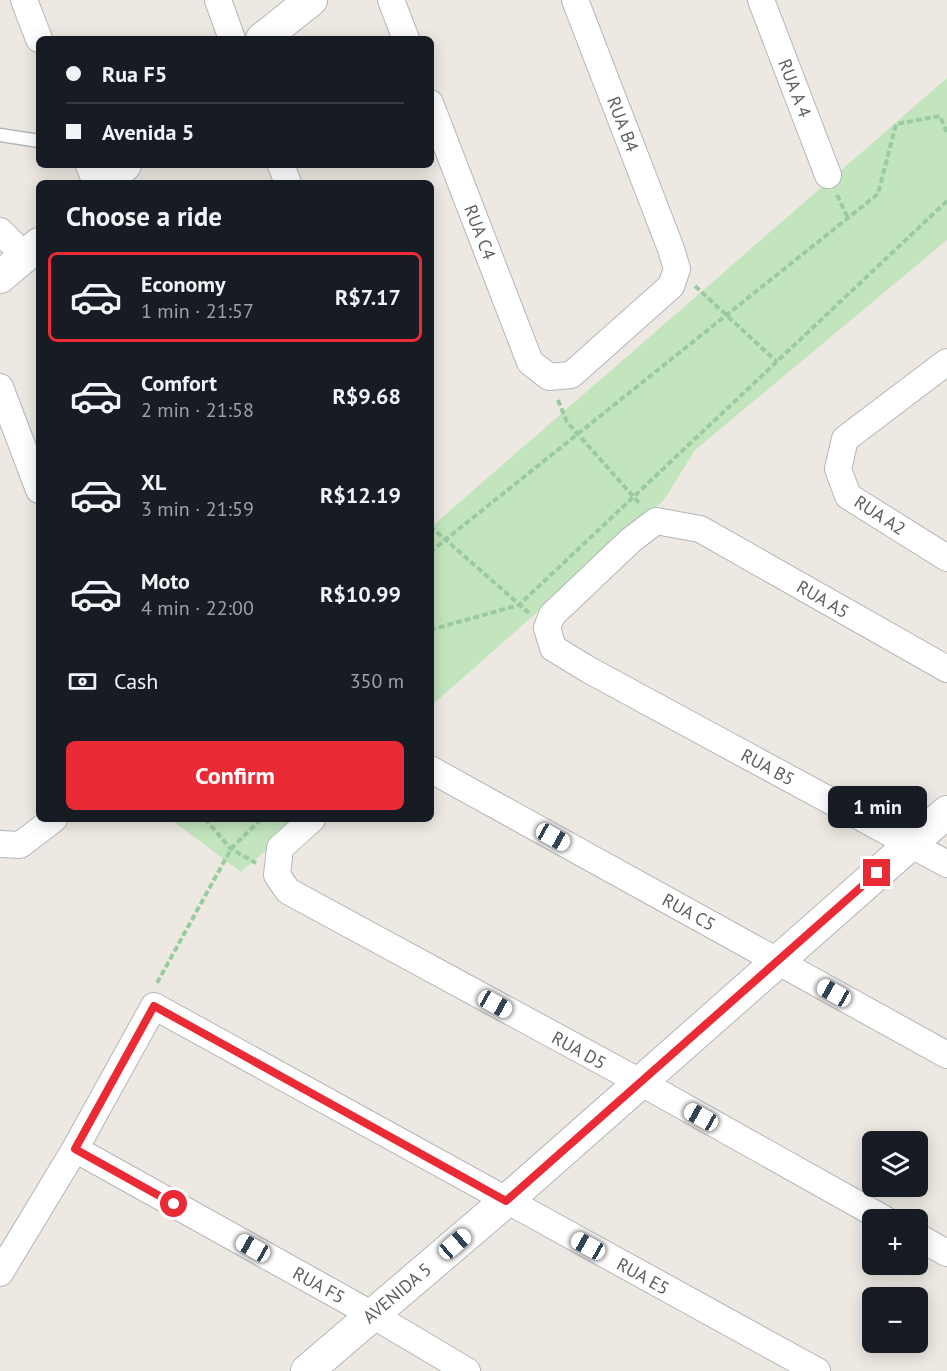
<!DOCTYPE html>
<meta charset="utf-8">
<style>
:root{--surface:#171b24;--page:#242831;--text:#f1f3f6;--muted:#9ea1a6;--line:#363941;--accent:#ea2b36}
body{margin:0;font-family:"PT Sans",sans-serif;background:var(--page);color:var(--text);height:100vh;display:flex;flex-direction:column;font-size:22px;white-space:nowrap}
*{box-sizing:border-box;margin:0}
p{font-size:20px;color:var(--muted)}
.icon{flex:none;width:33px;height:33px;fill:none;stroke:currentColor;stroke-width:2;stroke-linecap:round;stroke-linejoin:round}
.map{position:relative;flex:1;overflow:hidden}
.drawer{position:absolute;left:36px;top:180px;width:398px;height:642px;display:flex;flex-direction:column;background:var(--surface);border-radius:9px;box-shadow:0 3px 15px #0003}
.drawer>*{flex:none}
.guide{position:absolute;left:36px;top:36px;width:398px;height:132px;border-radius:9px;box-shadow:0 3px 15px #0003;display:grid;align-content:center;height:132px;padding:0 30px;background:var(--surface)}
.tools{position:absolute;left:862px;top:1131px;display:grid;gap:12px}
.tools a{display:grid;place-items:center;width:66px;height:66px;border-radius:9px;background:var(--surface);box-shadow:0 3px 15px #0003;font-size:30px}
.end{position:absolute;width:27px;height:27px;margin:-14px;border:8px solid #ea2b36;background:#fff;box-shadow:0 0 0 3px #fff}
.from{border-radius:50%}
.bubble{position:absolute;height:42px;border-radius:9px;background:var(--surface);box-shadow:0 3px 15px #0003;font-size:20px;font-weight:700;line-height:42px;text-align:center}
.car{position:absolute;width:18px;height:36px;margin:-18px -9px;border-radius:8px;box-shadow:0 0 4px 2px #0007;background:linear-gradient(#fff 24%,#345 0 40%,#fff 0 76%,#345 0 86%,#fff 0)}
.guide b{display:flex;align-items:center;gap:21px;height:57px;font-size:22px}
.guide b+b{border-top:2px solid var(--line)}
.guide i{width:15px;height:15px;background:var(--text)}
ul{padding:0;list-style:none}
li{display:flex;align-items:center;gap:18px;height:90px;margin:0 12px 9px;padding:0 18px;border:3px solid transparent;border-radius:9px}
li div{flex:1}
li b{display:block;font-size:22px}
li em{font-style:normal;font-weight:700}
li.on{border-color:var(--accent)}
li>.icon{width:54px;height:54px;stroke-width:1.5}
h2{padding:0 30px;font-size:27px;line-height:72px}
.pay{display:flex;align-items:center;gap:15px;height:66px;padding:0 30px;font-size:22px}
.pay p{margin-inline-start:auto}
.cta{display:flex;gap:12px;margin-top:auto;padding:12px 30px}
.cta a{flex:1;height:69px;border-radius:9px;background:var(--accent);color:#fff;font-size:24px;font-weight:700;line-height:69px;text-align:center}
.map>svg:first-child{display:block}
.green{fill:#c3e5be}
.lines{fill:none;stroke-linecap:round;stroke-linejoin:round}
.service-casing{stroke:#b2b6b9;stroke-width:15}
.minor-casing{stroke:#b2b6b9;stroke-width:28}
.tertiary-casing{stroke:#b2b6b9;stroke-width:34}
.path{stroke:#9acba0;stroke-width:4;stroke-dasharray:6 3;stroke-linecap:butt}
.service{stroke:#fff;stroke-width:12}
.minor{stroke:#fff;stroke-width:26}
.tertiary{stroke:#fff;stroke-width:32}
.route{stroke:#ea2b36;stroke-width:8}
.labels{text-anchor:middle;dominant-baseline:central;stroke-width:6;stroke-linejoin:round;paint-order:stroke}
.street-label{font-size:18px;fill:#5a5f63;stroke:#fff}
</style>
<div class="map">
<svg width="947" height="1371" viewBox="0 0 947 1371">
<rect width="100%" height="100%" fill="#ede9e2"/>
<path class="green" d="M947,78V240L695,450L664,500L431,706L430,528Z
M170,819H302L241,872Z"/>
<g class="lines">
<defs>
<path id="service" d="M0,135L39,141"/>
<path id="minor" d="M24,0L39,39
M218,0L232,39
M391,0L406,39
M761,0L828,175
M430,103L530,362L549,377L571,375L671,286L677,269L671,249L575,0
M89,165L96,183
M281,165L288,183
M0,231L25,256
M947,362L845,439L838,469L848,496L947,558
M0,387L39,490
M947,669L700,529L656,521L631,540L552,615L547,628L553,648L589,670L947,864
M430,769L947,1055
M312,819L280,848L277,875L288,891L640,1082L886,1220
M0,844L20,845L54,819
M75,1149L371,1314L467,1371
M918,1237L947,1253
M0,1273L75,1149L154,1006L817,1371"/>
<path id="tertiary" d="M262,39L311,0
M106,183L125,165
M0,277L39,244
M307,1371L506,1201L947,812"/>
</defs>
<use href="#service" class="service-casing"/>
<use href="#minor" class="minor-casing"/>
<use href="#tertiary" class="tertiary-casing"/>
<path class="path" d="M837,195L848,218
M695,286L777,362
M558,400L567,422L640,504
M430,526L529,613
M430,552L878,194L896,124L940,116L947,133
M430,630L519,605L947,201
M205,819L231,849L256,863
M157,983L231,849L261,819"/>
<use href="#service" class="service"/>
<use href="#minor" class="minor"/>
<use href="#tertiary" class="tertiary"/>
</g>
<g class="lines">
<path class="route" d="M174,1204L75,1149L154,1006L506,1201L877,873"/>
</g>
<g class="labels">
<g class="street-label">
<text transform="translate(795 88) rotate(69)">RUA A 4</text>
<text transform="translate(623 124) rotate(69)">RUA B4</text>
<text transform="translate(480 232) rotate(69)">RUA C4</text>
<text transform="translate(880 515) rotate(33)">RUA A2</text>
<text transform="translate(823 599) rotate(30)">RUA A5</text>
<text transform="translate(768 767) rotate(28)">RUA B5</text>
<text transform="translate(689 912) rotate(29)">RUA C5</text>
<text transform="translate(579 1050) rotate(29)">RUA D5</text>
<text transform="translate(643 1276) rotate(29)">RUA E5</text>
<text transform="translate(319 1285) rotate(29)">RUA F5</text>
<text transform="translate(397 1293) rotate(-40)">AVENIDA 5</text>
</g>
</g>
</svg>
<div class="tools">
<a><svg class="icon" aria-label="layers" viewBox="0 0 24 24"><path d="M12 4l9 5-9 5-9-5zM3 14l9 5 9-5"/></svg></a>
<a>+</a>
<a>−</a>
</div>
<i class="end from" style="left:174px;top:1204px"></i>
<i class="end" style="left:877px;top:873px"></i>
<div class="bubble" style="left:828px;top:786px;width:99px">1 min</div>
<i class="car" style="left:553px;top:837px;rotate:119deg"></i>
<i class="car" style="left:834px;top:993px;rotate:299deg"></i>
<i class="car" style="left:495px;top:1004px;rotate:119deg"></i>
<i class="car" style="left:701px;top:1117px;rotate:299deg"></i>
<i class="car" style="left:455px;top:1244px;rotate:49deg"></i>
<i class="car" style="left:588px;top:1246px;rotate:299deg"></i>
<i class="car" style="left:253px;top:1248px;rotate:299deg"></i>
<div class="guide">
<b><i class="from"></i>Rua F5</b>
<b><i></i>Avenida 5</b>
</div>
<section class="drawer">
<h2>Choose a ride</h2>
<ul>
<li class="on"><svg class="icon" aria-label="car" viewBox="0 0 24 24"><path d="M5 17H2v-5l4-1 3-4h7l3 4 3 1v5h-3M9 17h6M6 11h13"/><circle cx="7" cy="17" r="2"/><circle cx="17" cy="17" r="2"/></svg><div><b>Economy</b><p>1 min · 21:57</p></div><em>R$7.17</em></li>
<li><svg class="icon" aria-label="car" viewBox="0 0 24 24"><path d="M5 17H2v-5l4-1 3-4h7l3 4 3 1v5h-3M9 17h6M6 11h13"/><circle cx="7" cy="17" r="2"/><circle cx="17" cy="17" r="2"/></svg><div><b>Comfort</b><p>2 min · 21:58</p></div><em>R$9.68</em></li>
<li><svg class="icon" aria-label="car" viewBox="0 0 24 24"><path d="M5 17H2v-5l4-1 3-4h7l3 4 3 1v5h-3M9 17h6M6 11h13"/><circle cx="7" cy="17" r="2"/><circle cx="17" cy="17" r="2"/></svg><div><b>XL</b><p>3 min · 21:59</p></div><em>R$12.19</em></li>
<li><svg class="icon" aria-label="car" viewBox="0 0 24 24"><path d="M5 17H2v-5l4-1 3-4h7l3 4 3 1v5h-3M9 17h6M6 11h13"/><circle cx="7" cy="17" r="2"/><circle cx="17" cy="17" r="2"/></svg><div><b>Moto</b><p>4 min · 22:00</p></div><em>R$10.99</em></li>
</ul>
<div class="pay"><svg class="icon" aria-label="cash" viewBox="0 0 24 24"><path d="M3 7h18v10H3z"/><circle cx="12" cy="12" r="2"/></svg>Cash<p>350 m</p></div>
<div class="cta"><a>Confirm</a></div>
</section>
</div>
